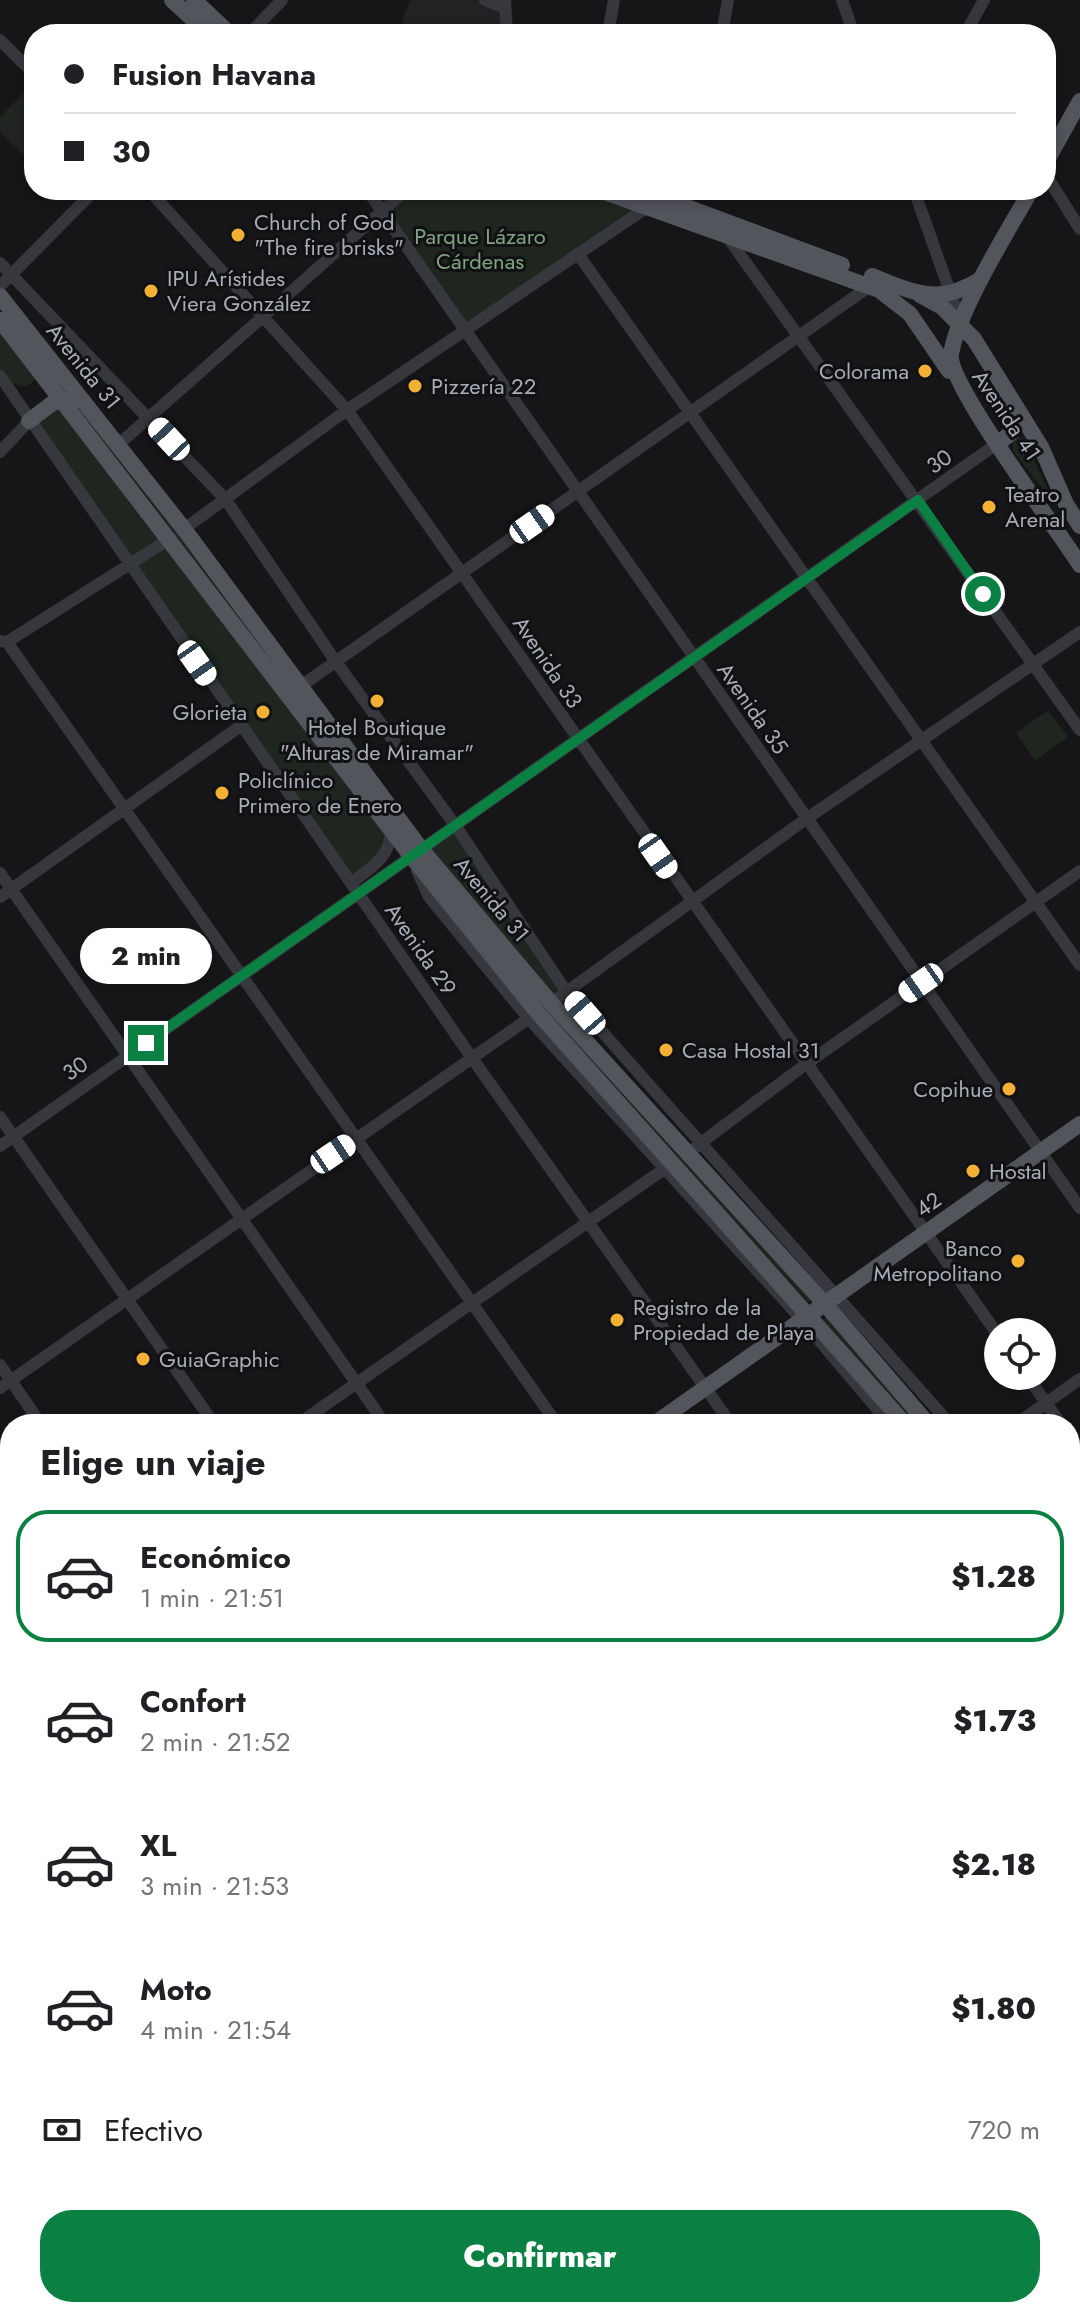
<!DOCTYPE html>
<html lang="es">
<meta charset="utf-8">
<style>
:root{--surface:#fff;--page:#f2f2f2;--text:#202124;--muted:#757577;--line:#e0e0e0;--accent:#0b8043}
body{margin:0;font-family:Jost,sans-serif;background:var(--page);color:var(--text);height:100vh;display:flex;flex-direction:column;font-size:30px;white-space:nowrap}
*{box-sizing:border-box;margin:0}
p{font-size:26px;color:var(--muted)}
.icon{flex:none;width:44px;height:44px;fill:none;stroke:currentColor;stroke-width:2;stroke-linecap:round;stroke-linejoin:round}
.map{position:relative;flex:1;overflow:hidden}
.drawer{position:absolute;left:0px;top:1414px;width:1080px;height:904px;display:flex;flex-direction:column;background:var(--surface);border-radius:32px 32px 0 0;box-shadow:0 4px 12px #0003}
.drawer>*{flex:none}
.guide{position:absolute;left:24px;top:24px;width:1032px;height:176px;border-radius:32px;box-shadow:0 4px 12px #0003;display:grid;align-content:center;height:176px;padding:0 40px;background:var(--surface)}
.tools{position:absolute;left:984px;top:1318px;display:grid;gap:16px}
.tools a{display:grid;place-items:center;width:72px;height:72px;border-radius:50%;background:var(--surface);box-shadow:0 4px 12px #0003;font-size:40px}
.end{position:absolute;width:36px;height:36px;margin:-18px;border:10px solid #0b8043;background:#fff;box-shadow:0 0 0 4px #fff}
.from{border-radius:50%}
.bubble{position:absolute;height:56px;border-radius:28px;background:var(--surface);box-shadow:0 4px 12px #0003;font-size:26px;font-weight:800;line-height:56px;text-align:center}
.car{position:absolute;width:24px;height:48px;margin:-24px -12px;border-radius:10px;box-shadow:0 0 6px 2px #0007;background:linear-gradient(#fff 24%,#345 0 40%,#fff 0 76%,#345 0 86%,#fff 0)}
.guide b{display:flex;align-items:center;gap:28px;height:76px;font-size:30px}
.guide b+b{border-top:2px solid var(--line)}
.guide i{width:20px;height:20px;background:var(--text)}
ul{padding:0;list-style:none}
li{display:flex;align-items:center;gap:24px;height:132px;margin:0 16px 12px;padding:0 24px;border:4px solid transparent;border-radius:32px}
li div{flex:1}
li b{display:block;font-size:30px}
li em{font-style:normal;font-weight:800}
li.current{border-color:var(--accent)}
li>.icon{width:72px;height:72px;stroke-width:1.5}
h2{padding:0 40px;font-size:36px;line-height:96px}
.pay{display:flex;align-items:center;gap:20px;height:88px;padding:0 40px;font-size:30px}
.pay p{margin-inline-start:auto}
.primary-button{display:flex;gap:16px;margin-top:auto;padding:16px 40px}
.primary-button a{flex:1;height:92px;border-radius:32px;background:var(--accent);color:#fff;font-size:32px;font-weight:800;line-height:92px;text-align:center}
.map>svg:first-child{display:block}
.built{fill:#222225}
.green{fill:#1e261f}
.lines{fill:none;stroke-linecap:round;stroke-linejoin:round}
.minor{stroke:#37383d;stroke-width:12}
.major{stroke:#53555c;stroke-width:16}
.route{stroke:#0b8043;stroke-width:10}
.poi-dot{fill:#f2b134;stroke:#111113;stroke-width:3}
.labels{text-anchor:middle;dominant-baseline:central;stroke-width:6;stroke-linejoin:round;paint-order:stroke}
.poi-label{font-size:22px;fill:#a8adb8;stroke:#111113;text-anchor:start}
.park-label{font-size:22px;fill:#7fa381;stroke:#111113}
.street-label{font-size:22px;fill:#a8adb8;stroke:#111113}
</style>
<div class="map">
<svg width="1080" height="2318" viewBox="0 0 1080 2318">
<rect width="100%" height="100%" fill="#161618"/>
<path class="built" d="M410,0H485L505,8L507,34H398Z
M34,82V165L0,132V117Z"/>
<path class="green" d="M24,94L34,104L11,128L1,118Z
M406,190H650L663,195L463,331L382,212Z
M0,320L43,374L27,386L5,383L0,376Z
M54,402L391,830L383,849L351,883L29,421Z
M74,405L81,406L332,736L285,680Z
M1018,437L1025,440L1055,505L1013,451V441Z
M1048,710L1068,737L1035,761L1016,733Z
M455,825L565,989L551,1003L421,849Z
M420,857L811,1300L808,1302L543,1009Z
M826,1317L919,1424H915L823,1320Z
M137,2308H305L312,2318H144Z"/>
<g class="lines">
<path class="minor" d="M485,0L505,8
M505,0L507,34
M842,0L854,34
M249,34L282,0
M608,34L614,0
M722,34L728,0
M965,34L984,0
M0,40L34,74
M1046,175L1080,229
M149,190L347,410L998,1335
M367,190L1080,1208
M914,190L961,323
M726,235L1080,730
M578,254L1080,965
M0,263L226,500L336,662L455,825L566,991L950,1424
M0,286L95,190
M0,376L472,1058L731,1424
M119,444L406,190
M0,452L29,421
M184,529L347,410L661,198L664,190
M0,641L7,642L171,538
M7,642L557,1424
M301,686L870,286
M417,870L429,897L529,1019L802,1320L890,1424
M0,873L385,1424
M351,883C372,867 390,858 391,830
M0,897L242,725
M551,1003L806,819L1080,632
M0,1117L214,1424
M0,1146L998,443
M693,1149L806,1064L1080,871
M0,1365L41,1424
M1027,1376L1061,1424
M0,1388L535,1014
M298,1424L670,1165
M1016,1424L1080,1379
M1070,1437L1080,1452
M1070,1580L1080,1593
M1070,1660L1080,1675
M1070,1870L1080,1863
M1070,1880L1080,1879
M1070,1900L1080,1914
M1070,2031L1080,2024
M0,2114L10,2129L0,2136
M1070,2139L1080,2153
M1070,2239L1080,2232
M137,2308L144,2318
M305,2308L312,2318
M840,2308L847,2318
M1017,2308L1024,2318
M81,2318L96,2308
M434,2318L448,2308
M663,2318L677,2308
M956,2318L971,2308"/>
<path class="major" d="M172,0L209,34
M194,0L230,34
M1046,162L1080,101
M599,190L879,290L910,314L949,371
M641,190L842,265
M1031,190C1008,231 958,310 951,354C946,382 1058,530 1080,565
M872,276C915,293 939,306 981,279
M920,295L942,307L974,339L1041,447L1066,504L1080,526
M0,296L184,529L421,849L551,1003L825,1304L928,1424
M0,320L411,856L538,1013L905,1424
M29,421L54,402L72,401
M998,443C1011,434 1021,428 1014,410
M654,1424L1080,1124
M1070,1612L1080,1625
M0,1613L10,1627
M0,1632L10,1647
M1070,1639L1080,1653
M0,1883L10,1876
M473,2308L480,2318
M489,2308L496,2318"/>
</g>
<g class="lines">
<path class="route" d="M146,1043L918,500L983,594"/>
</g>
<g class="poi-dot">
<circle cx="238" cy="235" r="8"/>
<circle cx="151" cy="291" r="8"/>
<circle cx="925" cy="371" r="8"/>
<circle cx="415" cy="386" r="8"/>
<circle cx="989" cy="507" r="8"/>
<circle cx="377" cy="701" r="8"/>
<circle cx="263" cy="712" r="8"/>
<circle cx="222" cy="793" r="8"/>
<circle cx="666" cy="1050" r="8"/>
<circle cx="1009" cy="1089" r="8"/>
<circle cx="973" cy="1171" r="8"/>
<circle cx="1018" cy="1261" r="8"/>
<circle cx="617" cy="1320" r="8"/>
<circle cx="143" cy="1359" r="8"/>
</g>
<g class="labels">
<g class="poi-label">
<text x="254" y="222">Church of God<tspan x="254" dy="25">"The fire brisks"</tspan></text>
<text x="167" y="278">IPU Arístides<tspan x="167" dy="25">Viera González</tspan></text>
<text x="909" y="371" text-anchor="end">Colorama</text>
<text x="431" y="386">Pizzería 22</text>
<text x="1005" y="494">Teatro<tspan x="1005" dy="25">Arenal</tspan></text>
<text x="247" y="712" text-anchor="end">Glorieta</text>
<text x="377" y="727" text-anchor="middle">Hotel Boutique<tspan x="377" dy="25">"Alturas de Miramar"</tspan></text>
<text x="238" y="780">Policlínico<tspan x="238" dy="25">Primero de Enero</tspan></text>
<text x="682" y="1050">Casa Hostal 31</text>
<text x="993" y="1089" text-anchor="end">Copihue</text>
<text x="989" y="1171">Hostal</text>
<text x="1002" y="1248" text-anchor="end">Banco<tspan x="1002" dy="25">Metropolitano</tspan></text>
<text x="633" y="1307">Registro de la<tspan x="633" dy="25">Propiedad de Playa</tspan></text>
<text x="159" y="1359">GuiaGraphic</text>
</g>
<g class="park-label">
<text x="480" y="236">Parque Lázaro<tspan x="480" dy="25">Cárdenas</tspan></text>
</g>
<g class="street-label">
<text transform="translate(84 366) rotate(51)">Avenida 31</text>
<text transform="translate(1007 415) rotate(56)">Avenida 41</text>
<text transform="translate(939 461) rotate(-35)">30</text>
<text transform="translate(548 662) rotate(56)">Avenida 33</text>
<text transform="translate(753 708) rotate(55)">Avenida 35</text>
<text transform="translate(492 899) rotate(50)">Avenida 31</text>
<text transform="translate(421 949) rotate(55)">Avenida 29</text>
<text transform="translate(75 1068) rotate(-35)">30</text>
<text transform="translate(928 1204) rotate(-35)">42</text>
</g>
</g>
</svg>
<div class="tools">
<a><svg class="icon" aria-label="locate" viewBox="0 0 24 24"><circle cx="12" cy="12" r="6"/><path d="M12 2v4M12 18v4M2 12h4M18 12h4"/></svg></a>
</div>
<i class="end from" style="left:983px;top:594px"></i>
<i class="end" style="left:146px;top:1043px"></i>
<div class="bubble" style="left:80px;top:928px;width:132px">2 min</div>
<i class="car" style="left:169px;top:439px;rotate:317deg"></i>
<i class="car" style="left:532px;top:524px;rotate:55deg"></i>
<i class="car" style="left:197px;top:663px;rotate:145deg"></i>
<i class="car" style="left:658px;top:856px;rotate:145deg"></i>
<i class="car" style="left:921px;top:983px;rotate:235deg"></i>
<i class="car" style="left:585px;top:1013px;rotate:319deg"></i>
<i class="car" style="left:333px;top:1154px;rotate:56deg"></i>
<div class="guide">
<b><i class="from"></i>Fusion Havana</b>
<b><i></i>30</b>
</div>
<section class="drawer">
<h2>Elige un viaje</h2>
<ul>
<li class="current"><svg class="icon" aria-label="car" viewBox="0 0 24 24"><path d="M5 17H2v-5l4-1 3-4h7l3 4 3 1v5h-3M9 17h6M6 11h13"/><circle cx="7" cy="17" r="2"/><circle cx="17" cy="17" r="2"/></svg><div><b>Económico</b><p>1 min · 21:51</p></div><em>$1.28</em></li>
<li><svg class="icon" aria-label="car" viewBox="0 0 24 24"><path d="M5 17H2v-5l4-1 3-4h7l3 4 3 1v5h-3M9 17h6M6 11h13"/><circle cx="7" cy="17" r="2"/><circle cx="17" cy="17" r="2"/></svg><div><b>Confort</b><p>2 min · 21:52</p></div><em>$1.73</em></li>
<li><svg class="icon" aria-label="car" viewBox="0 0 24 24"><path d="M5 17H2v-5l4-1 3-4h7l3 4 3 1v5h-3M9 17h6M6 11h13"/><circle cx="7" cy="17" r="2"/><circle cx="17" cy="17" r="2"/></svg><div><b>XL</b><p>3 min · 21:53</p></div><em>$2.18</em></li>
<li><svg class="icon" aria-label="car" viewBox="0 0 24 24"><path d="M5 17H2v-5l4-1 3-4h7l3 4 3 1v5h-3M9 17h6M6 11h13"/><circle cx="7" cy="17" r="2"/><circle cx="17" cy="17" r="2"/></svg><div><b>Moto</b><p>4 min · 21:54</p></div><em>$1.80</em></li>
</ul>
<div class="pay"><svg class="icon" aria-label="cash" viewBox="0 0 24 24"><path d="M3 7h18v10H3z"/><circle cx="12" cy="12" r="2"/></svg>Efectivo<p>720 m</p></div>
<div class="primary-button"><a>Confirmar</a></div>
</section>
</div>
